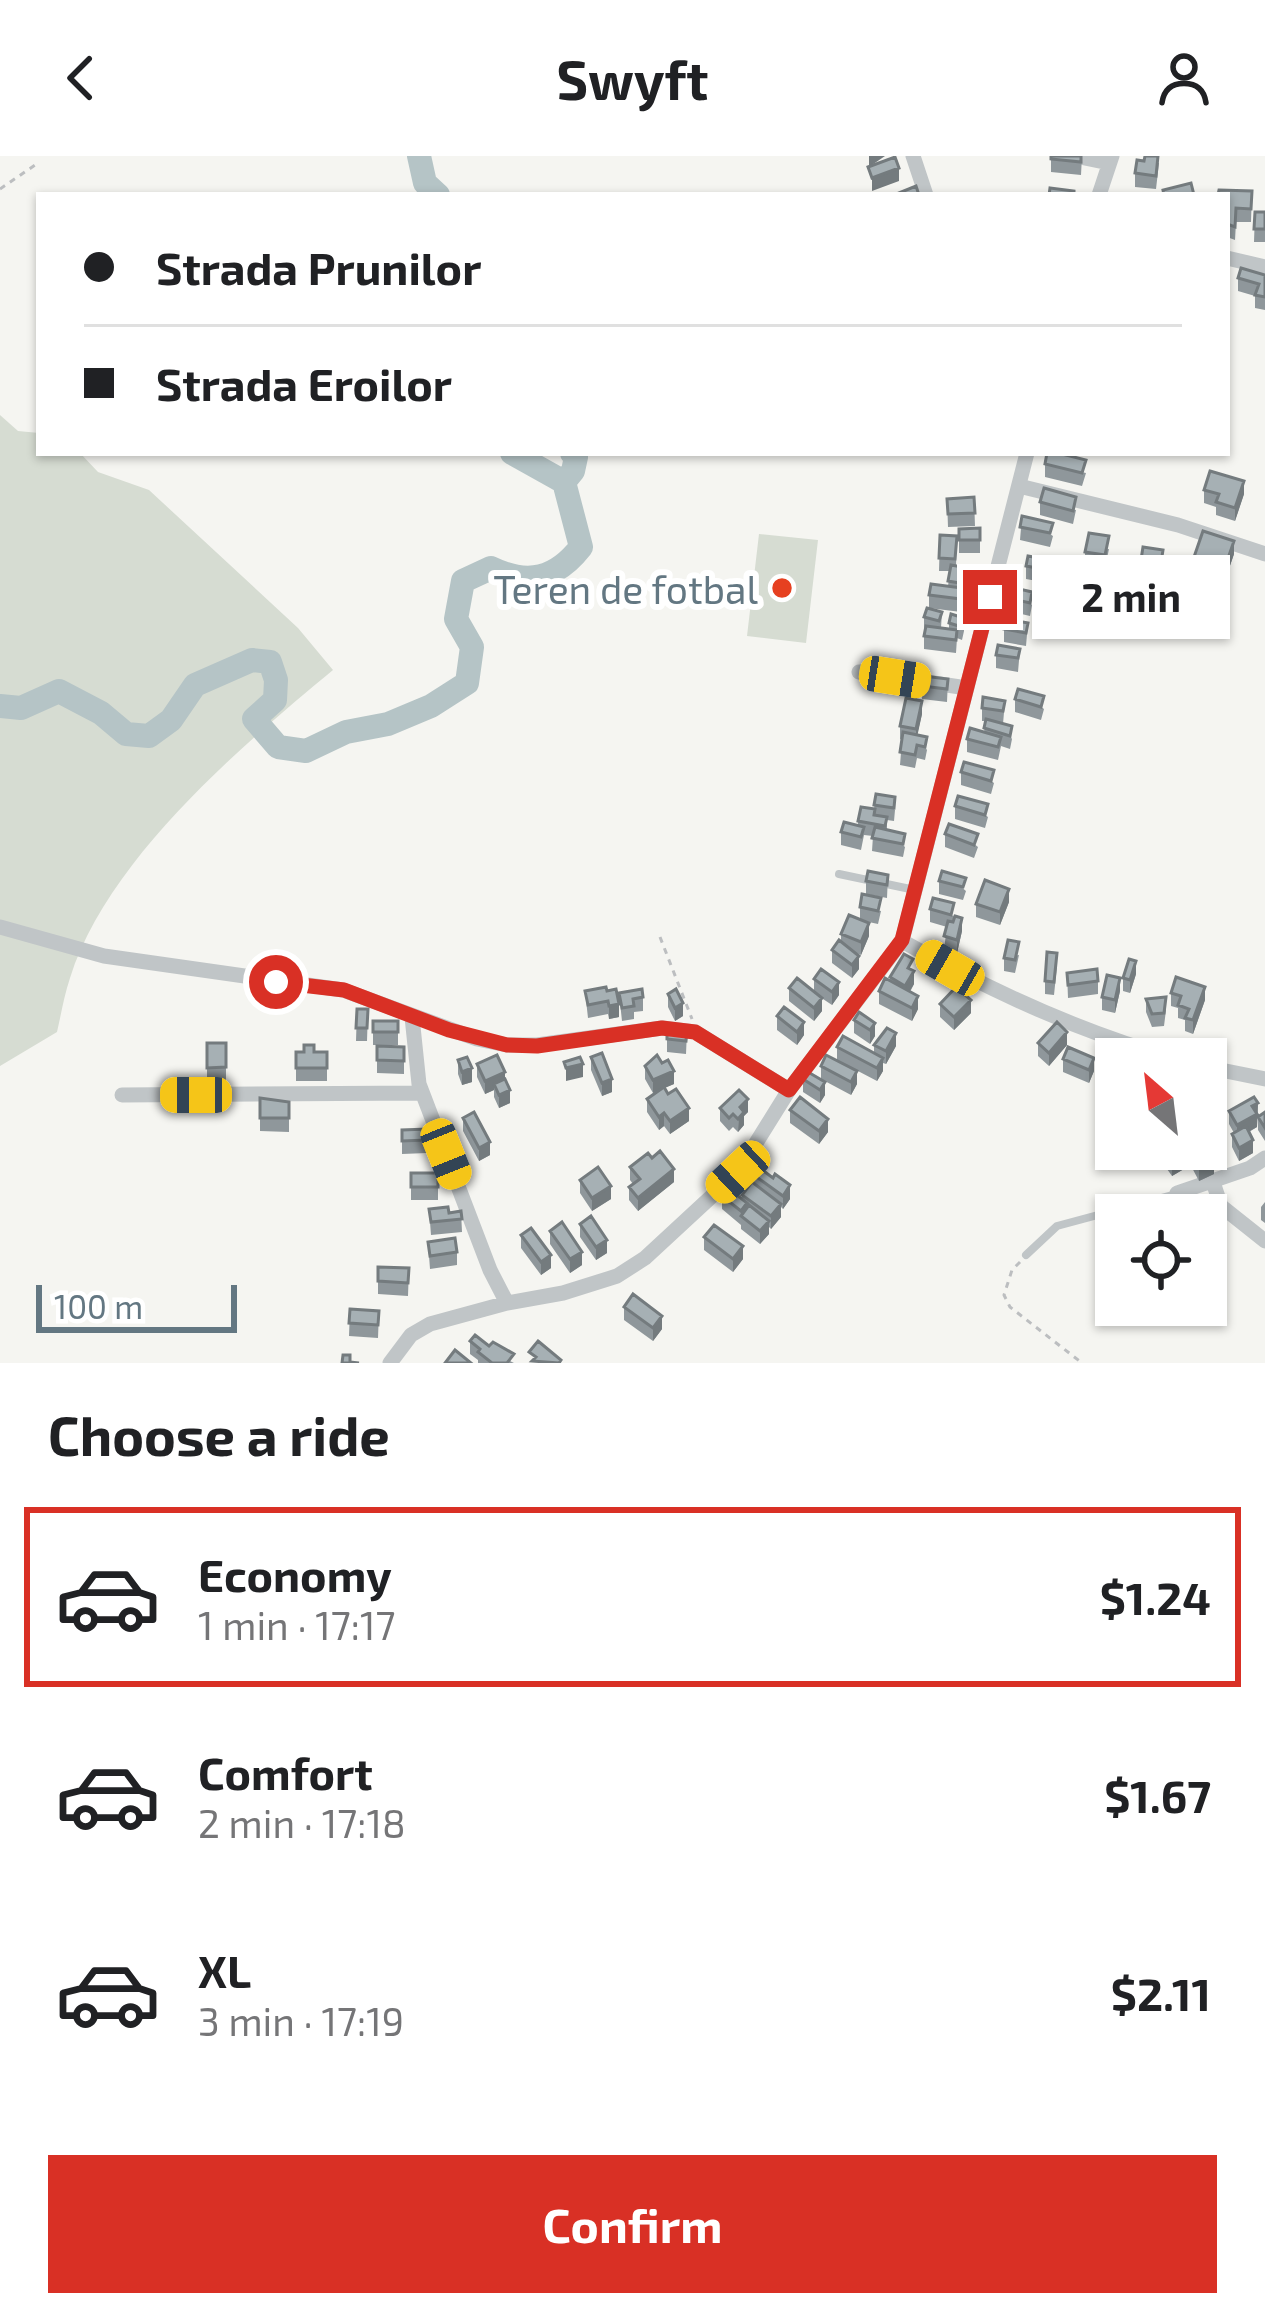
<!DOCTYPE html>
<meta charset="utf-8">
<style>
:root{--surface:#fff;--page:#f6f6f6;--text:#202124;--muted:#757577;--line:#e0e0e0;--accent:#d93025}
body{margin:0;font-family:"Exo 2",sans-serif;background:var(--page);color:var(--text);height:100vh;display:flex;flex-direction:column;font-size:45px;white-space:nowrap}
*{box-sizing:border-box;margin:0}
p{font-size:39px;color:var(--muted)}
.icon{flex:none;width:66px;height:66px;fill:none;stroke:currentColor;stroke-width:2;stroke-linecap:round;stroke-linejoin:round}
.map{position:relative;height:1207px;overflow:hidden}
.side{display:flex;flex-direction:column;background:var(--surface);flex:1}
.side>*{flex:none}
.banner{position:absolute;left:36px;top:36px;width:1194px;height:264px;border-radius:0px;box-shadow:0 3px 9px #0004;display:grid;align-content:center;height:264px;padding:0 48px;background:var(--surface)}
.needle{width:78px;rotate:332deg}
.fabs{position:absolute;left:1095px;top:882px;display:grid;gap:24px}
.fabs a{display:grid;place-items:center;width:132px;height:132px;border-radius:0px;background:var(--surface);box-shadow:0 3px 9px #0004;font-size:60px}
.scale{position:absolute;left:36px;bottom:30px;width:201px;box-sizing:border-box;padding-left:12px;border:6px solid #637782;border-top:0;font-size:33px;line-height:42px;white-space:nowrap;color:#637782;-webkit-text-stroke:9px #fff;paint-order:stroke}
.end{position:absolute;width:54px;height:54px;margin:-27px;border:15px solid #d93025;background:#fff;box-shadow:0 0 0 6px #fff}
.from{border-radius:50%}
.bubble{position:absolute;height:84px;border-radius:0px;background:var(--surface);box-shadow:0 3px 9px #0004;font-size:39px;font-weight:700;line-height:84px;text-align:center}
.car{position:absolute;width:36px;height:72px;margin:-36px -18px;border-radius:15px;box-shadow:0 0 9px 3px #0007;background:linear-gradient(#f5c518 24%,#345 0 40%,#f5c518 0 76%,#345 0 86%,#f5c518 0)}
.banner b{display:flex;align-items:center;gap:42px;height:114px;font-size:45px}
.banner b+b{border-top:3px solid var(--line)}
.banner i{width:30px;height:30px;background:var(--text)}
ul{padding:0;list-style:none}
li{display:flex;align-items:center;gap:36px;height:180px;margin:0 24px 18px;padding:0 24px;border:6px solid transparent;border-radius:0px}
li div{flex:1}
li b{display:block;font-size:45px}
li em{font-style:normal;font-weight:700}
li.on{border-color:var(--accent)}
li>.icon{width:108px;height:108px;stroke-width:1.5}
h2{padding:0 48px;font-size:54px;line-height:144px}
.cta{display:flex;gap:24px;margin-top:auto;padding:24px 48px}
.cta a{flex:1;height:138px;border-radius:0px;background:var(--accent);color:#fff;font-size:48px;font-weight:700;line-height:138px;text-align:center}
header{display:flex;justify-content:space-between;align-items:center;height:156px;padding:0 48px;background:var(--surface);font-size:54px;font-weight:700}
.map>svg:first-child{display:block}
.green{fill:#d6dcd2}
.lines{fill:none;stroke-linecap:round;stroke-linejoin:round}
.river{stroke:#b5c4c6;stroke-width:24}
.path{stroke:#bcbec0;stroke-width:3;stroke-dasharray:6 6;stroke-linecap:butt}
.service{stroke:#c0c5c7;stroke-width:8}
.minor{stroke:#c0c5c7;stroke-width:15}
.wall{fill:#8f979b}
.shaded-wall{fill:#747b7e}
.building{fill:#a6b0b4;stroke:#747b7e;stroke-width:3}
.route{stroke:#d93025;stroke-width:15}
.poi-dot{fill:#e64020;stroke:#fff;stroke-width:4.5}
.labels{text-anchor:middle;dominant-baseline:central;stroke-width:12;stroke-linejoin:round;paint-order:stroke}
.poi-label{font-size:39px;fill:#637782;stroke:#fff;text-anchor:end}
</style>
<header><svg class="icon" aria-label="back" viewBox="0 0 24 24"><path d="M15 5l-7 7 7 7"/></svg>Swyft<svg class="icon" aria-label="person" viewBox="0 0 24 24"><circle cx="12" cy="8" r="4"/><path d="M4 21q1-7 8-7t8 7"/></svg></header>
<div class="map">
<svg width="1265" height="1207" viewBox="0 0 1265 1207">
<rect width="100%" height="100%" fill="#f5f5f1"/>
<path class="green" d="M0,259L18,275L39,277V297H80L98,316L149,334L298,472L333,514C240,591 107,704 70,822C64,840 61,859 57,876L0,910Z
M759,378L818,384L806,487L747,480Z"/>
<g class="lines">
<path class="river" d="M419,0L425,27L438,39
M512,297L564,326L573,315L576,301L572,297
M0,550L21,552L59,535L101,557L126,578L149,580L171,564L195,529L252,504L270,506L276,524L275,544L254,563L278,591L306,595L346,576L388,568L431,550L467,527L472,491L456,463L463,425L491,412C528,430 556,423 581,391L564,326"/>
<path class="path" d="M0,33L38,7
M660,781L692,863
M1020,1106L1012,1114L1004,1139L1010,1151L1082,1207"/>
<path class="service" d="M839,718L915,734
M1026,1099L1057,1070L1176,1038"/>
<path class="minor" d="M913,0L926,39
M1075,0L1109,7
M1099,39L1112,0
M1227,102L1265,111
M1019,330L1178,369L1265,398
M859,516L967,532
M0,771L104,800L343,834L477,883L507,889H537L662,872L695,876L789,934
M902,785C987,833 1082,877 1176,903
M412,861L419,928L490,1114L507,1147
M1206,911L1265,923
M122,939L422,937
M1213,1026L1221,1050L1265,1085
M1177,1037L1250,1012L1265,1002
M390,1207L411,1179L430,1168L507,1147L563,1137L617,1120L645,1102L738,1016L789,934L902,785L1027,297"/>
</g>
<path class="wall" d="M1051,0H1082L1081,19L1051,16Z
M1144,5L1159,7L1156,33L1135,31V17Z
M1252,35L1251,66H1236L1235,84L1227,81V39Z
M1255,56H1265V86H1254Z
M1265,119V154L1255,152V140L1238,135V122Z
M1045,308L1086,317L1082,330L1045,321Z
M1204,334L1244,338L1235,365L1216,359V351L1204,347Z
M974,341L975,370L948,371L947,343Z
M1040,346L1076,354L1073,368L1040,359Z
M1022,360L1053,380L1050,391L1020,384Z
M980,372V397H959V373Z
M940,379L957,380L956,410L973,426L971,442L962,441L961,456L929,452V439L948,430L950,415H939Z
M1109,393L1105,412L1085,409V396Z
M1234,398L1225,424L1194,414V401Z
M1050,404L1048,427L1026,423V410Z
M1163,407L1160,426L1140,423V410Z
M1075,421L1072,441L1049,437V424Z
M1006,430L1032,449L1030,460L1004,454Z
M942,456L941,472L949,473V467L964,462V475L962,484L957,482L956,497L924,493V461Z
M1028,467L1026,490L1004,486V473Z
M1020,493L1018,516L996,512V499Z
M948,523L947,546L922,543V530Z
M907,530L918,532L917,544L922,558L917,579L927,594L925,604L917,602L915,612L900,609L902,584L900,583V570L907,542Z
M1018,533L1044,553L1041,564L1015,556V543Z
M1005,545L1003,568L1012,583L1010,593L1001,590L998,604L967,596V583L984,576L986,565H982V552Z
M964,606L994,627L991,638L961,629V616Z
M876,638L895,654L894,665L887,664V674L905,691L903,701L872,695L873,680L864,679L861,694L841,689V676L858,669V665L874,653Z
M958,640L988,661L985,672L955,663V650Z
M949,668L978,691L974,702L945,691V678Z
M942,715L966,735L963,744L939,738V725Z
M888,719L887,742L866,738V725Z
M1009,746L1000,769L976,761V748Z
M860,751L881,755L878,768L864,765L869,780L861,799L854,796L859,813L852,822L832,807V794L841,786V778L860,763Z
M930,753L954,760L952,766L962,775L957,797L944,793L947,771L930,766Z
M1019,799L1015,817L1004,815V802Z
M1057,810L1054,839L1045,838V825Z
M913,814L914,828L910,836L918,853L912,865L879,848V835L890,825V821Z
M1067,817L1098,825V838L1068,842Z
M1136,818L1130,837L1123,835V822Z
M814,823L839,839L832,849L820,841L822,855L814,865L789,845V832L814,835Z
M606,831L619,861L609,863L608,858L588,862L585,835Z
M1120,835L1115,857L1102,854V841Z
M619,837L643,841V855L634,856V863L622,865Z
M1171,837L1205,844L1193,878L1185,875V864L1178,862V852L1171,850Z
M668,838L683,860L675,865L668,851Z
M1146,843L1166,854L1164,870L1152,871L1146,856Z
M940,848L971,857L954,874L940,861Z
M357,853H368L367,885H356Z
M859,856L875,880L870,888L854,877V864Z
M777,860L804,879L797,889L777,874Z
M373,865H398V889H373Z
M667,874L687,875L686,898L667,896Z
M207,887H226V924L207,925Z
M1038,887L1067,889L1049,910L1038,900Z
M874,889L896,890L886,908L883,907V915L877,925L837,904V891L874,897Z
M377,890L404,891V918L377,917Z
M296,896H327V925H296Z
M591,901L612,936L602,940L591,914Z
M1063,903L1094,915L1089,927L1063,916Z
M458,904L472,926L462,929L458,918Z
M477,908L505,923L510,947L499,952L494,941V934L485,938L477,921Z
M645,910L674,928L664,932L689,965L670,978L664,970L659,974L647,956V943L659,934L653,937L645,923Z
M821,910L857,928L851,939L821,923Z
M808,916L825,939L820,947L803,936V923Z
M260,942L289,946V976L260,975Z
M1258,947L1257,971L1249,976L1253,997L1239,1005L1232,991V978L1234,977L1229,968V955Z
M720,952L748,956L744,960V969L738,976L733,971L729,975L720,965Z
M790,954L828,976L819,988L790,967Z
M1265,956V985L1258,974V961Z
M463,962L490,999L479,1005L463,975Z
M427,973V997L402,998V974Z
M1154,993L1189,1010L1172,1020L1167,1013H1159L1154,1006Z
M1190,995L1223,1004L1214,1012V1018L1199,1025L1190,1008Z
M630,1011L674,1026L638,1055L629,1044V1031L633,1028L630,1024Z
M747,1014L790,1043L783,1053L781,1051V1061L771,1073L769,1071V1078L760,1088L741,1073V1069L722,1053V1040L742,1043V1039L750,1029L747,1027Z
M411,1017H438V1044H411Z
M580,1024L611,1043L592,1055L580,1037Z
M1265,1046V1067L1261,1064V1051Z
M429,1053L449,1057L461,1055L462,1076L431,1079Z
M580,1068L607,1097L596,1104L580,1081Z
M550,1075L582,1109L570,1117L550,1088Z
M521,1079L551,1112L541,1119L521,1092Z
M704,1081L743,1103L733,1116L704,1094Z
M428,1086L457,1096V1109L430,1113Z
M378,1111L409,1112L408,1140L378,1138Z
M624,1151L662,1173L653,1185L624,1164Z
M350,1153L379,1155L378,1182L349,1180Z
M470,1185L514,1207H478V1204L470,1198Z"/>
<path class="shaded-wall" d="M869,0H885L869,11Z
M899,12V25L872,35V22Z
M1244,325V338L1235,365V352Z
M1234,385V398L1225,424V411Z
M922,545V558L916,586V573Z
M1009,733V746L1000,769V756Z
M962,762V775L957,797V784Z
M869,767V780L861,799V786Z
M859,800V813L852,822V809Z
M1136,805V818L1130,837V824Z
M914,815V828L905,843V830Z
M1120,822V835L1115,857V844Z
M839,826V839L832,849V836Z
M1205,831V844L1193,878V864Z
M918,840V853L912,865V852Z
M822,842V855L814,865V852Z
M971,844V857L954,874V861Z
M683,847V860L675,865V852Z
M619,848V861L609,863V850Z
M804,866V879L797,889V876Z
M875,867V880L870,888V874Z
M1067,876V889L1049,910V897Z
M896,877V890L886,908V895Z
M883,902V915L877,925V912Z
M1094,902V915L1089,927V914Z
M583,908V921L566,925V912Z
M472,912V926L462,929V916Z
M674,915V928L653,937V924Z
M857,915V928L851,939V926Z
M505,916V929L494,928V934L485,938V925Z
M612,923V936L602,940V927Z
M825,926V939L820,947V934Z
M1224,928V941L1206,953V940Z
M510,934V947L499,952V939Z
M748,943V956L744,960V969L738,976L740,951Z
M1258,947L1257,971L1237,982V969L1252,950Z
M689,952V965L670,978V965Z
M664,957V970L659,974V961Z
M1215,960V974L1206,978V965Z
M828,963V976L819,988V975Z
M1253,984V997L1239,1005V992Z
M490,986V999L479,1005V992Z
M1223,991V1004L1214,1012V1018L1199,1025V1012Z
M1189,997V1010L1172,1020V1007Z
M674,1013V1026L638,1055V1042Z
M790,1029V1043L783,1053V1040Z
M611,1030V1043L592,1055V1042Z
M781,1048V1061L771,1073V1060Z
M769,1065V1078L760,1088V1075Z
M607,1084V1097L596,1104V1091Z
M743,1090V1103L733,1116V1103Z
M582,1096V1109L570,1117V1103Z
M551,1099V1112L541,1119V1106Z
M662,1160V1173L653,1185V1172Z"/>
<path class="building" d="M1051,0H1081V6L1051,3Z
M1145,0H1158L1156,20L1135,17L1137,4L1144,5Z
M895,1L899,12L872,22L868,11Z
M1191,27L1194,39H1164L1163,34Z
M916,30L919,39H894Z
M1050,32L1074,35V39H1049Z
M1219,34L1252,35L1251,53L1236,52L1235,71L1227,68V39H1218Z
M1255,56H1265V73H1254Z
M1241,112L1265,119V141L1255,139L1259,128L1238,122Z
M1047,297H1058L1086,304L1082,317L1045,308Z
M1210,315L1244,325L1235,352L1216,346L1219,338L1204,334Z
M1044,332L1076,341L1073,355L1040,346Z
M974,341L975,357L948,358L947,343Z
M1022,360L1053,367L1050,377L1020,371Z
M980,372V384H959V373Z
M1203,375L1234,385L1225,411L1194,401Z
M1089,377L1109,380L1105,399L1085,396Z
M940,379L957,380L955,403L939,402Z
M1143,391L1163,394L1160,413L1140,410Z
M1028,400L1050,404L1048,414L1026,410Z
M1053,404L1075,408L1072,428L1049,424Z
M951,409L973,413L971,429L948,425Z
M931,428L962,432L961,443L929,439Z
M1006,430L1032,436L1030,447L1004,441Z
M927,452L942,456L939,465L924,461Z
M951,458L964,462L962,471L949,467Z
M1006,463L1028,467L1026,477L1004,473Z
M926,470L957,474L956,484L924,480Z
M998,489L1020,493L1018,502L996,499Z
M909,517L918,519L916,532L907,530Z
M923,520L948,523L947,533L922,530Z
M1018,533L1044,540L1041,551L1015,543Z
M983,541L1005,545L1003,555L982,552Z
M906,542L922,545L916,573L900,570Z
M986,563L1012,570L1010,580L984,572Z
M970,572L1001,581L998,591L967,583Z
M903,576L927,581L925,591L917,589L915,599L900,596Z
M964,606L994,614L991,625L961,616Z
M876,638L895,641L894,652L874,649Z
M958,640L988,648L985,659L955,650Z
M861,651L875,653L874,659L887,661L885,670L858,665Z
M844,666L864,671L861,681L841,676Z
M949,668L978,678L974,689L945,678Z
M875,671L905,678L903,688L872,682Z
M868,715L888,719L887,729L866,725Z
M942,715L966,722L963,731L939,725Z
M985,724L1009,733L1000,756L976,748Z
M862,738L881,742L878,755L860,751Z
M933,742L954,747L951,759L930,753Z
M849,759L869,767L861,786L841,778Z
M955,760L962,762L957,784L944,780L948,765L953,766Z
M839,784L859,800L852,809L832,794Z
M1008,784L1019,786L1015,804L1004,802Z
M1047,796L1057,797L1054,826L1045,825Z
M904,798L913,803L908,812L914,815L905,830L890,821Z
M1129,803L1136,805L1130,824L1123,822Z
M821,813L839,826L832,836L814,823Z
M1097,813L1098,825L1068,829L1067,817Z
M1107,819L1120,822L1115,844L1102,841Z
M1176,821L1205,831L1193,864L1185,862L1189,853L1178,849L1181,840L1171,837Z
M797,822L822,842L814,852L789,832Z
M885,822L918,840L912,852L879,835Z
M606,831L607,835L616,833L619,848L609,850L608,845L588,849L585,835Z
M956,831L971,844L954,861L940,848Z
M642,833L643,841L633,843L634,850L622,852L619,837Z
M676,833L683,847L675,852L668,838Z
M1166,841L1164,857L1152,858L1146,843Z
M784,851L804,866L797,876L777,860Z
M357,853H368L367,872H356Z
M859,856L875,867L870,874L854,864Z
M373,865H398V876H373Z
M1057,866L1067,876L1049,897L1038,887Z
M887,872L896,877L886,895L874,889Z
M667,874L687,875L686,885L667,883Z
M843,880L883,902L877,912L837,891Z
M207,887H226V911L207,912Z
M304,889H314V896H327V912H296V896H304Z
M377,890L404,891V905L377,904Z
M1068,891L1094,902L1089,914L1063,903Z
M602,897L612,923L602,927L591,901Z
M497,899L505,916L485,925L477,908Z
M657,899L662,907L668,904L674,915L653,924L645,910Z
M826,899L857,915L851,926L821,910Z
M467,901L472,912L462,916L458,904Z
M580,901L583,908L566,912L564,906Z
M808,916L825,926L820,934L803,923Z
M1220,919L1224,928L1206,940V922Z
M505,923L510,934L499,939L494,928Z
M664,931L668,938L676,933L689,952L670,965L664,957L659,961L647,943Z
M739,934L748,943L740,951L744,956L738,963L733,958L729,962L720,952Z
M800,941L828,963L819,975L790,954Z
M1254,941L1258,947L1252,950L1257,958L1237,969L1229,955Z
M260,942L289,946V962H260Z
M1209,947L1215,960L1206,965V948Z
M474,956L490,986L479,992L463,962Z
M1265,956V972L1258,961Z
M1246,970L1253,984L1239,992L1232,978Z
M427,973V984L402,985V974Z
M1213,978L1223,991L1212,1001L1214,1004L1199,1012L1190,995L1193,993H1206V983Z
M1155,993H1186L1189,997L1172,1007L1167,1000H1159Z
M660,995L674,1013L638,1042L629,1031L640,1023L630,1011L648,997L652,1002Z
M753,1007L773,1022L775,1018L790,1029L783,1040L747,1014Z
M598,1011L611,1030L592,1042L580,1024Z
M411,1017H438V1031H411Z
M752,1026L781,1048L771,1060L742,1039Z
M728,1032L747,1047L741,1055L722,1040Z
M749,1049L769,1065L760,1075L741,1060Z
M448,1051L449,1057L461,1055L462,1063L431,1066L429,1053Z
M591,1060L607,1084L596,1091L580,1068Z
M562,1066L582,1096L570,1103L550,1075Z
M714,1069L743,1090L733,1103L704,1081Z
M531,1072L551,1099L541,1106L521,1079Z
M455,1082L457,1096L430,1100L428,1086Z
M378,1111L409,1112L408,1127L378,1125Z
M633,1138L662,1160L653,1172L624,1151Z
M350,1153L379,1155L378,1169L349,1167Z
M475,1179L489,1190L493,1186L514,1198L507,1207H492L478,1196L480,1193L470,1185Z
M538,1185L561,1204L559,1207L532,1205L536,1201L529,1196Z
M455,1194L471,1207H445Z
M343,1199H350V1206L359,1207H342Z"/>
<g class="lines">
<path class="route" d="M276,826L344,834L449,874L507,889L537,890L662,872L695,876L789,934L902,784L990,441"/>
</g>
<circle class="poi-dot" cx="782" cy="432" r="12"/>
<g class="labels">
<g class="poi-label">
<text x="758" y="432">Teren de fotbal</text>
</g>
</g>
</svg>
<div class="fabs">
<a><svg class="needle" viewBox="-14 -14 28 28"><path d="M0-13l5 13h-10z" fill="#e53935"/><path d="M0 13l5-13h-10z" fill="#757577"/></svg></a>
<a><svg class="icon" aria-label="locate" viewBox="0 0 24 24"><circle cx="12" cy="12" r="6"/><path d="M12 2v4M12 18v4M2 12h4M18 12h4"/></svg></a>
</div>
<div class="scale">100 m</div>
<i class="end from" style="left:276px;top:826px"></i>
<i class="end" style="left:990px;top:441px"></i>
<div class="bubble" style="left:1032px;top:399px;width:198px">2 min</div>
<i class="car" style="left:895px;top:521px;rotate:99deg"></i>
<i class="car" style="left:950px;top:812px;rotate:300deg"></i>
<i class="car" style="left:196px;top:939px;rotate:270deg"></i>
<i class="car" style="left:446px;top:998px;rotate:158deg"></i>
<i class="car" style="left:738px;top:1016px;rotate:227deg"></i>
<div class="banner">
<b><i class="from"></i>Strada Prunilor</b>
<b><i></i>Strada Eroilor</b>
</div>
</div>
<section class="side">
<h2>Choose a ride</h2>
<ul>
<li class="on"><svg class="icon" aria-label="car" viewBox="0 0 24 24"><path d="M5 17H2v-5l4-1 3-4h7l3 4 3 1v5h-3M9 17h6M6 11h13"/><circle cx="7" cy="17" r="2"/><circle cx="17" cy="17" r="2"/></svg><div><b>Economy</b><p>1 min · 17:17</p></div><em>$1.24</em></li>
<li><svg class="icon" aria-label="car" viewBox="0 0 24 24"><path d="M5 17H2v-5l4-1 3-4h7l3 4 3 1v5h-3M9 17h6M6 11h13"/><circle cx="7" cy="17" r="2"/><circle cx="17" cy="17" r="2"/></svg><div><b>Comfort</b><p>2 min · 17:18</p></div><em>$1.67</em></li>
<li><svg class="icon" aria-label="car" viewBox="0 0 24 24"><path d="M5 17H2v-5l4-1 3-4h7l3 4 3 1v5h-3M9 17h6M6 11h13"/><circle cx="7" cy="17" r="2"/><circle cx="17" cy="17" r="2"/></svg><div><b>XL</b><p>3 min · 17:19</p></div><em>$2.11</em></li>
</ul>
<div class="cta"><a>Confirm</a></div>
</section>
